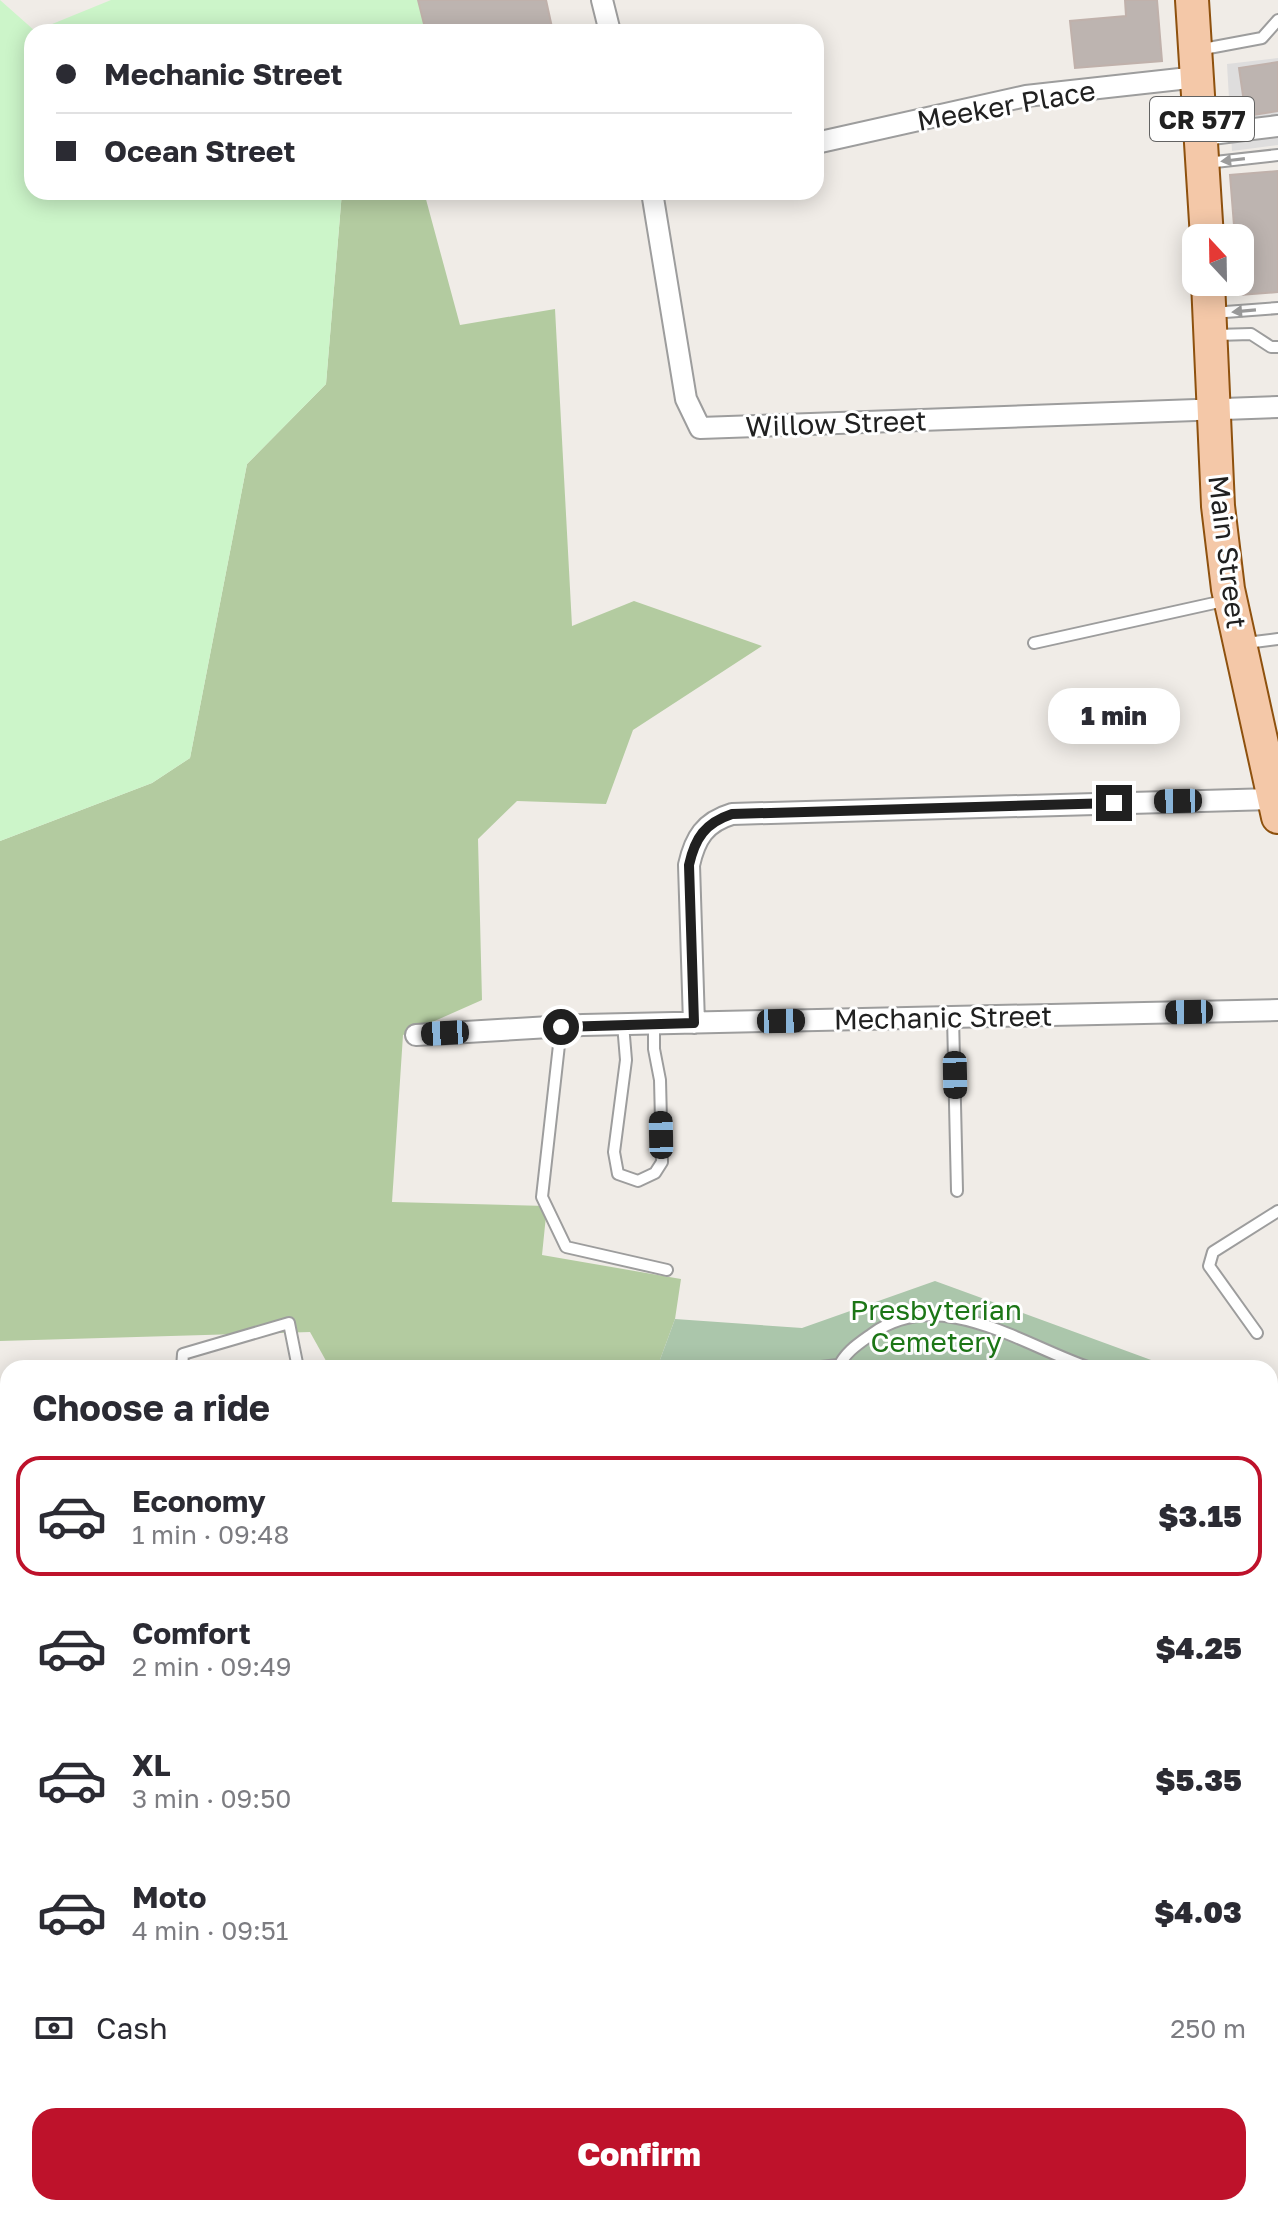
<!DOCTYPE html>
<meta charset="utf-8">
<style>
:root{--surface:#fff;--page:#f7f7f7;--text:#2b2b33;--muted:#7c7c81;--line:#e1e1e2;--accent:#be122b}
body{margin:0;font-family:"Golos Text",sans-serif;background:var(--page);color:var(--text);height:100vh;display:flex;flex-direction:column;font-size:30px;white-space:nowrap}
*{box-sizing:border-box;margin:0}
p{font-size:26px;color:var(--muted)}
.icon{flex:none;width:44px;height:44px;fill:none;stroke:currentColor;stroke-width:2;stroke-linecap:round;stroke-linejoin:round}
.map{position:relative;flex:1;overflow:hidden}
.side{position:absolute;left:0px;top:1360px;width:1278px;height:856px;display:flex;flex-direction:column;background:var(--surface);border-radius:24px 24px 0 0;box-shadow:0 4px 20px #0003}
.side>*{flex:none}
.guide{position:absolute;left:24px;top:24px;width:800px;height:176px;border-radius:24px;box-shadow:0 4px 20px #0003;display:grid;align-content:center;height:176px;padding:0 32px;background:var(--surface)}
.needle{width:52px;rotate:338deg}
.buttons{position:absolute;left:1182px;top:224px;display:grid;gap:16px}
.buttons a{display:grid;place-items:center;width:72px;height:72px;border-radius:16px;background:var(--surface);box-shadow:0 4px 20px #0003;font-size:40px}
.end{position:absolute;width:36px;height:36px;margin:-18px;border:10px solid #202020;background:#fff;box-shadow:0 0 0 4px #fff}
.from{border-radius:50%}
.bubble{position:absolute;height:56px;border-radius:24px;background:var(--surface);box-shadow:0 4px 20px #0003;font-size:26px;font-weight:800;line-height:56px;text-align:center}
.car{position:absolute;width:24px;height:48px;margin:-24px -12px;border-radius:10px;box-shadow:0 0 6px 2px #0007;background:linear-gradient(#222 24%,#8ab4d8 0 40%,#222 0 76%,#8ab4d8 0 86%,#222 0)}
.guide b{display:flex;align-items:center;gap:28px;height:76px;font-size:30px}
.guide b+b{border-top:2px solid var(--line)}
.guide i{width:20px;height:20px;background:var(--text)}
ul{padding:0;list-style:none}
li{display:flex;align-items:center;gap:24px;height:120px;margin:0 16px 12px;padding:0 16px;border:4px solid transparent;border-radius:24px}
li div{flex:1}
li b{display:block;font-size:30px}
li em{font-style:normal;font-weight:800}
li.selected{border-color:var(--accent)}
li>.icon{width:72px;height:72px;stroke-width:1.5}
h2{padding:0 32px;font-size:36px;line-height:96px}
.pay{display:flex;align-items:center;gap:20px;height:88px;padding:0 32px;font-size:30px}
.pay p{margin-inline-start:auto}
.primary-button{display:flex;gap:16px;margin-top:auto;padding:16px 32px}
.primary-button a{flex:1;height:92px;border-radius:24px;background:var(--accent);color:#fff;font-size:32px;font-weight:800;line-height:92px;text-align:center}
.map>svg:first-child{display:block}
.residential{fill:#dedddd}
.forest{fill:#b3cba0}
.cemetery{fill:#abc6ab}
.park{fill:#ccf5c9}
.parking{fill:#e0e0e0}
.building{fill:#bdb4b0;stroke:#c0b1ab;stroke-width:2}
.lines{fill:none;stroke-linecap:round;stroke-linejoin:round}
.service-casing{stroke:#9d9d9d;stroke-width:14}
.minor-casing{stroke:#9d9d9d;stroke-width:24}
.primary-casing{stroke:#8e510e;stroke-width:36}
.motorway-casing{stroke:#cb377f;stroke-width:40}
.service{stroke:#fff;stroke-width:10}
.minor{stroke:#fff;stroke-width:20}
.primary{stroke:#f4c8a8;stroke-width:32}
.motorway{stroke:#df97af;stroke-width:36}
.oneway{fill:#9b9b9b}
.route{stroke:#202020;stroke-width:10}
.labels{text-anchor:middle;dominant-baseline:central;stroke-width:6;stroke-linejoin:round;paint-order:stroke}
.shield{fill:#fff;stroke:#636363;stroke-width:2}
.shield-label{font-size:26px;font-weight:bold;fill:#202020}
.street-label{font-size:28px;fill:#202020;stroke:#fff}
.park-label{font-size:28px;fill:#1c7616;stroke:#fff}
</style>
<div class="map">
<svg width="1278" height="2216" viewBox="0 0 1278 2216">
<rect width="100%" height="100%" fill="#f0ece7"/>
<path class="residential" d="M1278,58V145L1232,151L1227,64Z"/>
<path class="forest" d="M342,192H424L460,325L555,309L572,626L634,601L762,646L633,730L606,804L517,801L478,839L482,1000L403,1035L392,1202L547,1206L542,1255L681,1279L675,1319L657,1368H330L310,1332L0,1341V841L152,783L190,758L247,464L326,384Z"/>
<path class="cemetery" d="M935,1281L1173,1368H657L675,1319L802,1328Z
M1270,1404L1278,1407V1757L1270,1759Z"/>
<path class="park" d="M0,0L35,31L111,0H418L427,32H32V192H342L326,384L247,464L190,758L152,783L0,841Z
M31,2208H467L451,2216H29Z"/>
<path class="parking" d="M37,2208H151L149,2216H35Z"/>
<path class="building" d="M418,0H546L553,32H426Z
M1125,0H1157L1162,61L1075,68L1070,21L1126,16Z
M1278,62V111L1246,116L1239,68Z
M1278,171V292L1240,295V238H1235L1230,175Z"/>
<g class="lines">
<defs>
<path id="service" d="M1198,50L1262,38L1278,20
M1206,163L1278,155
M1212,313L1278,308
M1216,335L1251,334L1271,347H1278
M1034,643L1228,600
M1246,643L1278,639
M953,1017L957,1191
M623,1024L626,1060L614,1152L618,1174L638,1181L655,1173L662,1162L660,1080L654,1049V1024
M561,1027L542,1197L566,1247L667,1270
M1257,1333L1209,1266L1213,1252L1278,1211
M182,1368L183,1354L289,1323L298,1368
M813,1368L838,1365
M838,1368C845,1352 858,1344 872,1334C940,1285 1022,1345 1090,1368
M1270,1411L1278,1415
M1270,1613H1278
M1270,1746H1278
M1270,2132L1278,2129
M1222,2208L1223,2216
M16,2216L18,2208
M377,2216L392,2208"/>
<path id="minor" d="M602,0L610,32
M1203,135L1278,126
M816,143L1026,96L1198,77
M652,192L686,399L700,428L1278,407
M694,1023L689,865C695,838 705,822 732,814L1274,799
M416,1035L583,1025L1278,1010
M0,1468L8,1469"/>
<path id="primary" d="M1192,0L1207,238
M1208,282L1218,506L1228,589L1278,817"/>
<path id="motorway" d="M1270,1872L1278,1868
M1270,1941L1278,1936
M1270,2022L1278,2018
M1270,2086L1278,2082
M616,2216L631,2208
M747,2216L762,2208
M902,2216L917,2208
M1024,2216L1039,2208"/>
</defs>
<use href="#service" class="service-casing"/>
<use href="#minor" class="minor-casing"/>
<use href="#primary" class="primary-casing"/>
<use href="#motorway" class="motorway-casing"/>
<use href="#service" class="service"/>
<use href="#minor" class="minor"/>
<use href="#primary" class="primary"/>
<use href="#motorway" class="motorway"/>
</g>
<defs><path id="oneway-solid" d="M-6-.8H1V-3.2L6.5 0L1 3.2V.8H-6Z" transform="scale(2)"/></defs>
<g class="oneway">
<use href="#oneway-solid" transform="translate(1233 160) rotate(173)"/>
<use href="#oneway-solid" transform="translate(1244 311) rotate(175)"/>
</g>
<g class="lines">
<path class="route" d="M561,1027L694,1023L689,865C695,838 705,823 732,814L1114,803"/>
</g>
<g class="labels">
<rect class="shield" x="1150" y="97" width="104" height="44" rx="6"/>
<g class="shield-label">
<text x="1202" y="119">CR 577</text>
</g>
<g class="street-label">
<text transform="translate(1006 105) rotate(-10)">Meeker Place</text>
<text transform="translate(836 423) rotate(-2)">Willow Street</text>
<text transform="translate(1228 552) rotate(83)">Main Street</text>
<text transform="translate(943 1017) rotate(-1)">Mechanic Street</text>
</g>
<g class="park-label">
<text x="936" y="1309">Presbyterian<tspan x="936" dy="32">Cemetery</tspan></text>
</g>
</g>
</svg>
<div class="buttons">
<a><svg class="needle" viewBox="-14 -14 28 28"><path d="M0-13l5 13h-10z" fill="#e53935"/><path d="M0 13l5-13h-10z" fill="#7c7c81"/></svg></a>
</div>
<i class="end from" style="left:561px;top:1027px"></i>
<i class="end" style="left:1114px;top:803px"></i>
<div class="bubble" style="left:1048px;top:688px;width:132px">1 min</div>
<i class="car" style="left:1178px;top:801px;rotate:269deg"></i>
<i class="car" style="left:1189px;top:1012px;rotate:269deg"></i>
<i class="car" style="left:781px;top:1021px;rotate:89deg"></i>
<i class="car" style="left:445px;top:1033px;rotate:267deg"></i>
<i class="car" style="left:955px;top:1075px;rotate:179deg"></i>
<i class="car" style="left:661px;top:1135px;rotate:359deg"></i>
<div class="guide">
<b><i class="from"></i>Mechanic Street</b>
<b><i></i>Ocean Street</b>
</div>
<section class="side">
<h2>Choose a ride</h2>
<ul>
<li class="selected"><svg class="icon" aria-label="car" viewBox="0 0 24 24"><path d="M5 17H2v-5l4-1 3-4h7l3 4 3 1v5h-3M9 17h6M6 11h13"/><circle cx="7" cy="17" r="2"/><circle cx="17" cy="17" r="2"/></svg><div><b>Economy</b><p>1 min · 09:48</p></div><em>$3.15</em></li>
<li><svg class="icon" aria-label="car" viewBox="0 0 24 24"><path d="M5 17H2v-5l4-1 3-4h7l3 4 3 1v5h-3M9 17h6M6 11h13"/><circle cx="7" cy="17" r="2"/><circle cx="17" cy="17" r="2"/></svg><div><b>Comfort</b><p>2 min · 09:49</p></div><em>$4.25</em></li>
<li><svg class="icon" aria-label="car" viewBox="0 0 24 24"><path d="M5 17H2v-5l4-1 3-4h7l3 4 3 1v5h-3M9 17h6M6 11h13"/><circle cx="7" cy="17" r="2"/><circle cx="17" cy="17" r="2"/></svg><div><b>XL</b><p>3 min · 09:50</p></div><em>$5.35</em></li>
<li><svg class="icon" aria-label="car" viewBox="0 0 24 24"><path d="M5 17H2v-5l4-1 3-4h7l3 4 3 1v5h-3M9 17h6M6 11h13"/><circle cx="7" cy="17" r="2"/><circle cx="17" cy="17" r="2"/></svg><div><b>Moto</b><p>4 min · 09:51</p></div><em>$4.03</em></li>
</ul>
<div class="pay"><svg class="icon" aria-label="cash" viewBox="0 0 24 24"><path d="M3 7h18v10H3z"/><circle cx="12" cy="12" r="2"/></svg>Cash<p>250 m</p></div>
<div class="primary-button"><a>Confirm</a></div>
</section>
</div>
